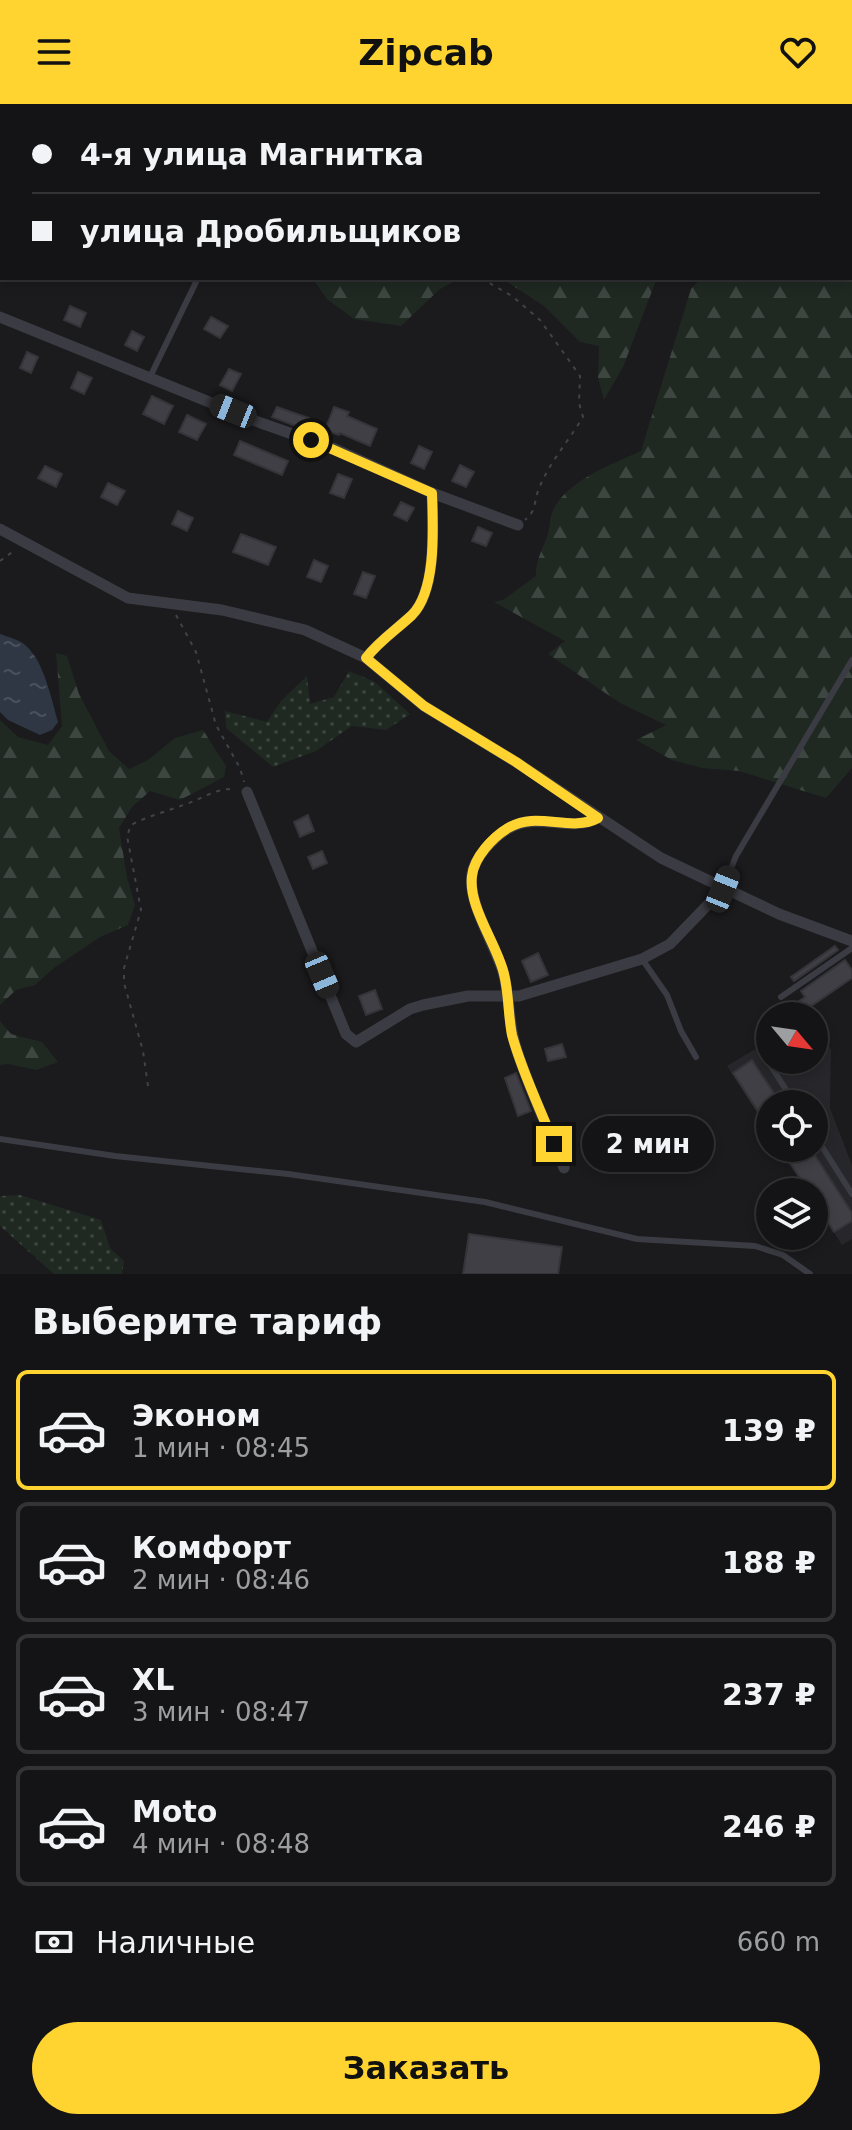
<!DOCTYPE html>
<html lang="ru">
<meta charset="utf-8">
<style>
:root{--surface:#141416;--page:#1d1d1f;--text:#f1f3f6;--muted:#9d9ea1;--line:#333335;--accent:#ffd430}
body{margin:0;font-family:"DejaVu Sans",sans-serif;background:var(--page);color:var(--text);height:100vh;display:flex;flex-direction:column;font-size:30px;white-space:nowrap}
*{box-sizing:border-box;margin:0}
p{font-size:26px;color:var(--muted)}
.icon{flex:none;width:44px;height:44px;fill:none;stroke:currentColor;stroke-width:2;stroke-linecap:round;stroke-linejoin:round}
.map{position:relative;height:1170px;overflow:hidden}
.drawer{display:flex;flex-direction:column;background:var(--surface);flex:1}
.drawer>*{flex:none}
.hud{position:absolute;left:0px;top:0px;width:852px;height:176px;box-shadow:0 4px 12px #0003,0 0 0 2px var(--line);display:grid;align-content:center;height:176px;padding:0 32px;background:var(--surface)}
.needle{width:52px;rotate:119deg}
.buttons{position:absolute;left:756px;top:898px;display:grid;gap:16px}
.buttons a{display:grid;place-items:center;width:72px;height:72px;border-radius:50%;background:var(--surface);box-shadow:0 4px 12px #0003,0 0 0 2px var(--line);font-size:40px}
.end{position:absolute;width:36px;height:36px;margin:-18px;border:10px solid #ffd430;background:#111;box-shadow:0 0 0 4px #111}
.from{border-radius:50%}
.bubble{position:absolute;height:56px;border-radius:28px;background:var(--surface);box-shadow:0 4px 12px #0003,0 0 0 2px var(--line);font-size:26px;font-weight:600;line-height:56px;text-align:center}
.car{position:absolute;width:24px;height:48px;margin:-24px -12px;border-radius:10px;box-shadow:0 0 6px 2px #0007;background:linear-gradient(#222 24%,#8ab4d8 0 40%,#222 0 76%,#8ab4d8 0 86%,#222 0)}
.hud b{display:flex;align-items:center;gap:28px;height:76px;font-size:30px}
.hud b+b{border-top:2px solid var(--line)}
.hud i{width:20px;height:20px;background:var(--text)}
ul{padding:0;list-style:none}
li{display:flex;align-items:center;gap:24px;height:120px;margin:0 16px 12px;padding:0 16px;border:4px solid var(--line);border-radius:12px}
li div{flex:1}
li b{display:block;font-size:30px}
li em{font-style:normal;font-weight:600}
li.active{border-color:var(--accent)}
li>.icon{width:72px;height:72px;stroke-width:1.5}
h2{padding:0 32px;font-size:36px;line-height:96px}
.pay{display:flex;align-items:center;gap:20px;height:88px;padding:0 32px;font-size:30px}
.pay p{margin-inline-start:auto}
.button{display:flex;gap:16px;margin-top:auto;padding:16px 32px}
.button a{flex:1;height:92px;border-radius:48px;background:var(--accent);color:#111;font-size:32px;font-weight:600;line-height:92px;text-align:center}
header{display:flex;justify-content:space-between;align-items:center;height:104px;padding:0 32px;background:var(--accent);color:#111;font-size:36px;font-weight:600}
.map>svg:first-child{display:block}
.built{fill:#27262a}
.grass{fill:url(#grass-dots)}
.forest{fill:url(#forest-firs)}
.water{fill:url(#water-ripples)}
.building{fill:#403f45;stroke:#353439;stroke-width:2}
.lines{fill:none;stroke-linecap:round;stroke-linejoin:round}
.path{stroke:#41424a;stroke-width:2;stroke-dasharray:4 6;stroke-linecap:butt}
.service{stroke:#3b3b43;stroke-width:6}
.minor{stroke:#3b3b43;stroke-width:11}
.route{stroke:#ffd430;stroke-width:10}
</style>
<header><svg class="icon" aria-label="menu" viewBox="0 0 24 24"><path d="M4 6h16M4 12h16M4 18h16"/></svg>Zipcab<svg class="icon" aria-label="heart" viewBox="0 0 24 24"><path d="M12 20l-8-8c-3-5 5-10 8-4 3-6 11-1 8 4z"/></svg></header>
<div class="map">
<svg width="852" height="1170" viewBox="0 0 852 1170">
<defs>
<pattern id="grass-dots" width="8" height="8" patternUnits="userSpaceOnUse" patternTransform="scale(2)"><rect width="8" height="8" fill="#1f2922"/><path d="M2 2h.1M6 6h.1" fill="none" stroke="#3d4640" stroke-width="1.8" stroke-linecap="round"/></pattern>
<pattern id="forest-firs" width="22" height="20" patternUnits="userSpaceOnUse" patternTransform="scale(2)"><rect width="22" height="20" fill="#1f2922"/><path d="M5 1l3.5 6h-7zM16 11l3.5 6h-7z" fill="#3d4640"/></pattern>
<pattern id="water-ripples" width="26" height="14" patternUnits="userSpaceOnUse" patternTransform="scale(2)"><rect width="26" height="14" fill="#2e3743"/><path d="M2 4q2-2 4 0t4 0M15 11q2-2 4 0t4 0" fill="none" stroke="#4a515c"/></pattern>
</defs>
<rect width="100%" height="100%" fill="#1b1a1d"/>
<path class="built" d="M814,916L831,946L830,1004L852,1061V1135L842,1141L814,1097V1088H808L780,1044H814V1000H770V1029L727,962L770,936V956H814Z"/>
<path class="grass" d="M349,567L375,578L410,610L386,626L352,622L316,647L273,663L226,624L225,607L267,618L281,597L307,572L310,600L334,593Z
M20,1091L101,1116L110,1144L124,1157L122,1170H54L0,1122V1092Z"/>
<path class="forest" d="M0,0H714V2H2V27Z
M818,0H852V664L826,694L739,667L702,664L672,656L636,636L666,621L620,599L548,550L565,537L494,498L503,496L536,472C535,457 543,445 548,430C550,424 549,418 551,412C561,378 613,360 641,347L691,185L701,174H850V2H816Z
M312,174H461L440,185L401,222L354,215L327,195Z
M501,174H657L623,263L604,296L598,274L599,242L580,238L544,202Z
M56,549L67,552L79,590L109,647L129,665L148,656L175,634L203,626L226,662L224,673L180,696L150,687L132,703L119,724L127,773L135,801L128,821L100,833L54,864L35,881L16,886L0,901V616L18,633L48,641L62,622Z
M0,917L11,930L42,938L58,958L36,966L8,960L0,961Z"/>
<path class="water" d="M0,530C8,533 17,535 24,540C44,556 51,594 58,618L52,626L40,631L8,616L0,608Z"/>
<path class="building" d="M70,202L86,209L80,223L64,216Z
M211,213L228,222L220,234L204,225Z
M132,227L144,233L137,247L125,241Z
M27,248L38,253L31,269L20,264Z
M229,265L241,270L232,287L220,281Z
M78,268L92,274L84,290L71,284Z
M152,292L173,302L164,320L143,310Z
M277,303L309,314L304,325L272,313Z
M334,303L349,308L347,312L377,325L370,342L340,329L339,331L325,326Z
M187,311L206,320L197,336L179,328Z
M240,337L288,357L282,371L234,351Z
M419,342L432,348L424,365L411,359Z
M460,361L474,368L466,383L452,377Z
M45,362L62,370L56,383L38,374Z
M338,370L352,375L344,394L330,389Z
M108,379L125,387L117,401L101,393Z
M401,398L414,404L407,417L394,411Z
M178,407L193,414L187,427L172,420Z
M478,423L492,429L486,442L472,437Z
M241,430L276,443L268,461L233,448Z
M314,456L328,462L321,478L307,473Z
M363,468L375,472L366,494L354,490Z
M308,711L314,727L300,733L294,718Z
M322,747L327,759L313,765L308,753Z
M835,842L838,846L794,877L791,873Z
M538,849L548,871L531,878L522,857Z
M845,856L852,866V874L798,911L792,902L805,893L801,887Z
M375,886L382,905L366,911L359,892Z
M562,940L566,953L548,957L545,945Z
M752,956L781,1000H770V1025L733,969Z
M516,969L531,1007L518,1012L505,974Z
M811,1045L852,1109V1117L834,1128L814,1096V1088H809L790,1059Z
M469,1130L562,1143L558,1170H463Z"/>
<g class="lines">
<path class="path" d="M434,2L435,0
M0,42L2,43
M481,174L512,192L540,216L558,241L580,272L579,299L583,313C568,338 548,360 538,387C534,399 536,407 525,416
M0,457L15,446
M176,511L196,548L216,621L240,664L244,678
M148,982L143,947L124,879V864L141,806L127,732L131,721C148,712 168,707 186,700C204,694 216,684 235,685"/>
<path class="service" d="M150,273L198,174
M723,785L736,752L852,556
M642,855L667,891L681,927L696,953
M781,893L852,844
M771,962L795,1000
M814,1030L852,1090
M0,1035L115,1052L288,1070L485,1098L637,1135L755,1142L783,1151L810,1170"/>
<path class="minor" d="M0,213L261,319L335,345L432,389L518,421
M0,425L128,494L222,506L305,526L366,554L424,602L516,658L661,754L779,810L852,837
M366,554C379,537 396,526 412,511C437,486 433,422 432,389
M247,688L346,930L356,938L410,905L423,901L468,892H519L642,855L670,840L723,785
M564,1064C548,1023 527,982 515,940C508,916 510,891 503,868C495,841 467,798 472,770C474,756 489,740 499,731C534,702 565,731 598,714"/>
</g>
<g class="lines">
<path class="route" d="M311,336L432,389C433,422 437,486 412,511C396,526 379,537 366,554L424,602L516,658L598,714C570,729 537,706 508,724C493,733 474,753 472,772C468,803 497,840 504,870C509,890 508,911 512,931C522,968 540,1004 554,1040"/>
</g>
</svg>
<div class="buttons">
<a><svg class="needle" viewBox="-14 -14 28 28"><path d="M0-13l5 13h-10z" fill="#e53935"/><path d="M0 13l5-13h-10z" fill="#9d9ea1"/></svg></a>
<a><svg class="icon" aria-label="locate" viewBox="0 0 24 24"><circle cx="12" cy="12" r="6"/><path d="M12 2v4M12 18v4M2 12h4M18 12h4"/></svg></a>
<a><svg class="icon" aria-label="layers" viewBox="0 0 24 24"><path d="M12 4l9 5-9 5-9-5zM3 14l9 5 9-5"/></svg></a>
</div>
<i class="end from" style="left:311px;top:336px"></i>
<i class="end" style="left:554px;top:1040px"></i>
<div class="bubble" style="left:582px;top:1012px;width:132px">2 мин</div>
<i class="car" style="left:233px;top:307px;rotate:292deg"></i>
<i class="car" style="left:723px;top:785px;rotate:22deg"></i>
<i class="car" style="left:322px;top:871px;rotate:157deg"></i>
<div class="hud">
<b><i class="from"></i>4-я улица Магнитка</b>
<b><i></i>улица Дробильщиков</b>
</div>
</div>
<section class="drawer">
<h2>Выберите тариф</h2>
<ul>
<li class="active"><svg class="icon" aria-label="car" viewBox="0 0 24 24"><path d="M5 17H2v-5l4-1 3-4h7l3 4 3 1v5h-3M9 17h6M6 11h13"/><circle cx="7" cy="17" r="2"/><circle cx="17" cy="17" r="2"/></svg><div><b>Эконом</b><p>1 мин · 08:45</p></div><em>139 ₽</em></li>
<li><svg class="icon" aria-label="car" viewBox="0 0 24 24"><path d="M5 17H2v-5l4-1 3-4h7l3 4 3 1v5h-3M9 17h6M6 11h13"/><circle cx="7" cy="17" r="2"/><circle cx="17" cy="17" r="2"/></svg><div><b>Комфорт</b><p>2 мин · 08:46</p></div><em>188 ₽</em></li>
<li><svg class="icon" aria-label="car" viewBox="0 0 24 24"><path d="M5 17H2v-5l4-1 3-4h7l3 4 3 1v5h-3M9 17h6M6 11h13"/><circle cx="7" cy="17" r="2"/><circle cx="17" cy="17" r="2"/></svg><div><b>XL</b><p>3 мин · 08:47</p></div><em>237 ₽</em></li>
<li><svg class="icon" aria-label="car" viewBox="0 0 24 24"><path d="M5 17H2v-5l4-1 3-4h7l3 4 3 1v5h-3M9 17h6M6 11h13"/><circle cx="7" cy="17" r="2"/><circle cx="17" cy="17" r="2"/></svg><div><b>Moto</b><p>4 мин · 08:48</p></div><em>246 ₽</em></li>
</ul>
<div class="pay"><svg class="icon" aria-label="cash" viewBox="0 0 24 24"><path d="M3 7h18v10H3z"/><circle cx="12" cy="12" r="2"/></svg>Наличные<p>660 m</p></div>
<div class="button"><a>Заказать</a></div>
</section>
